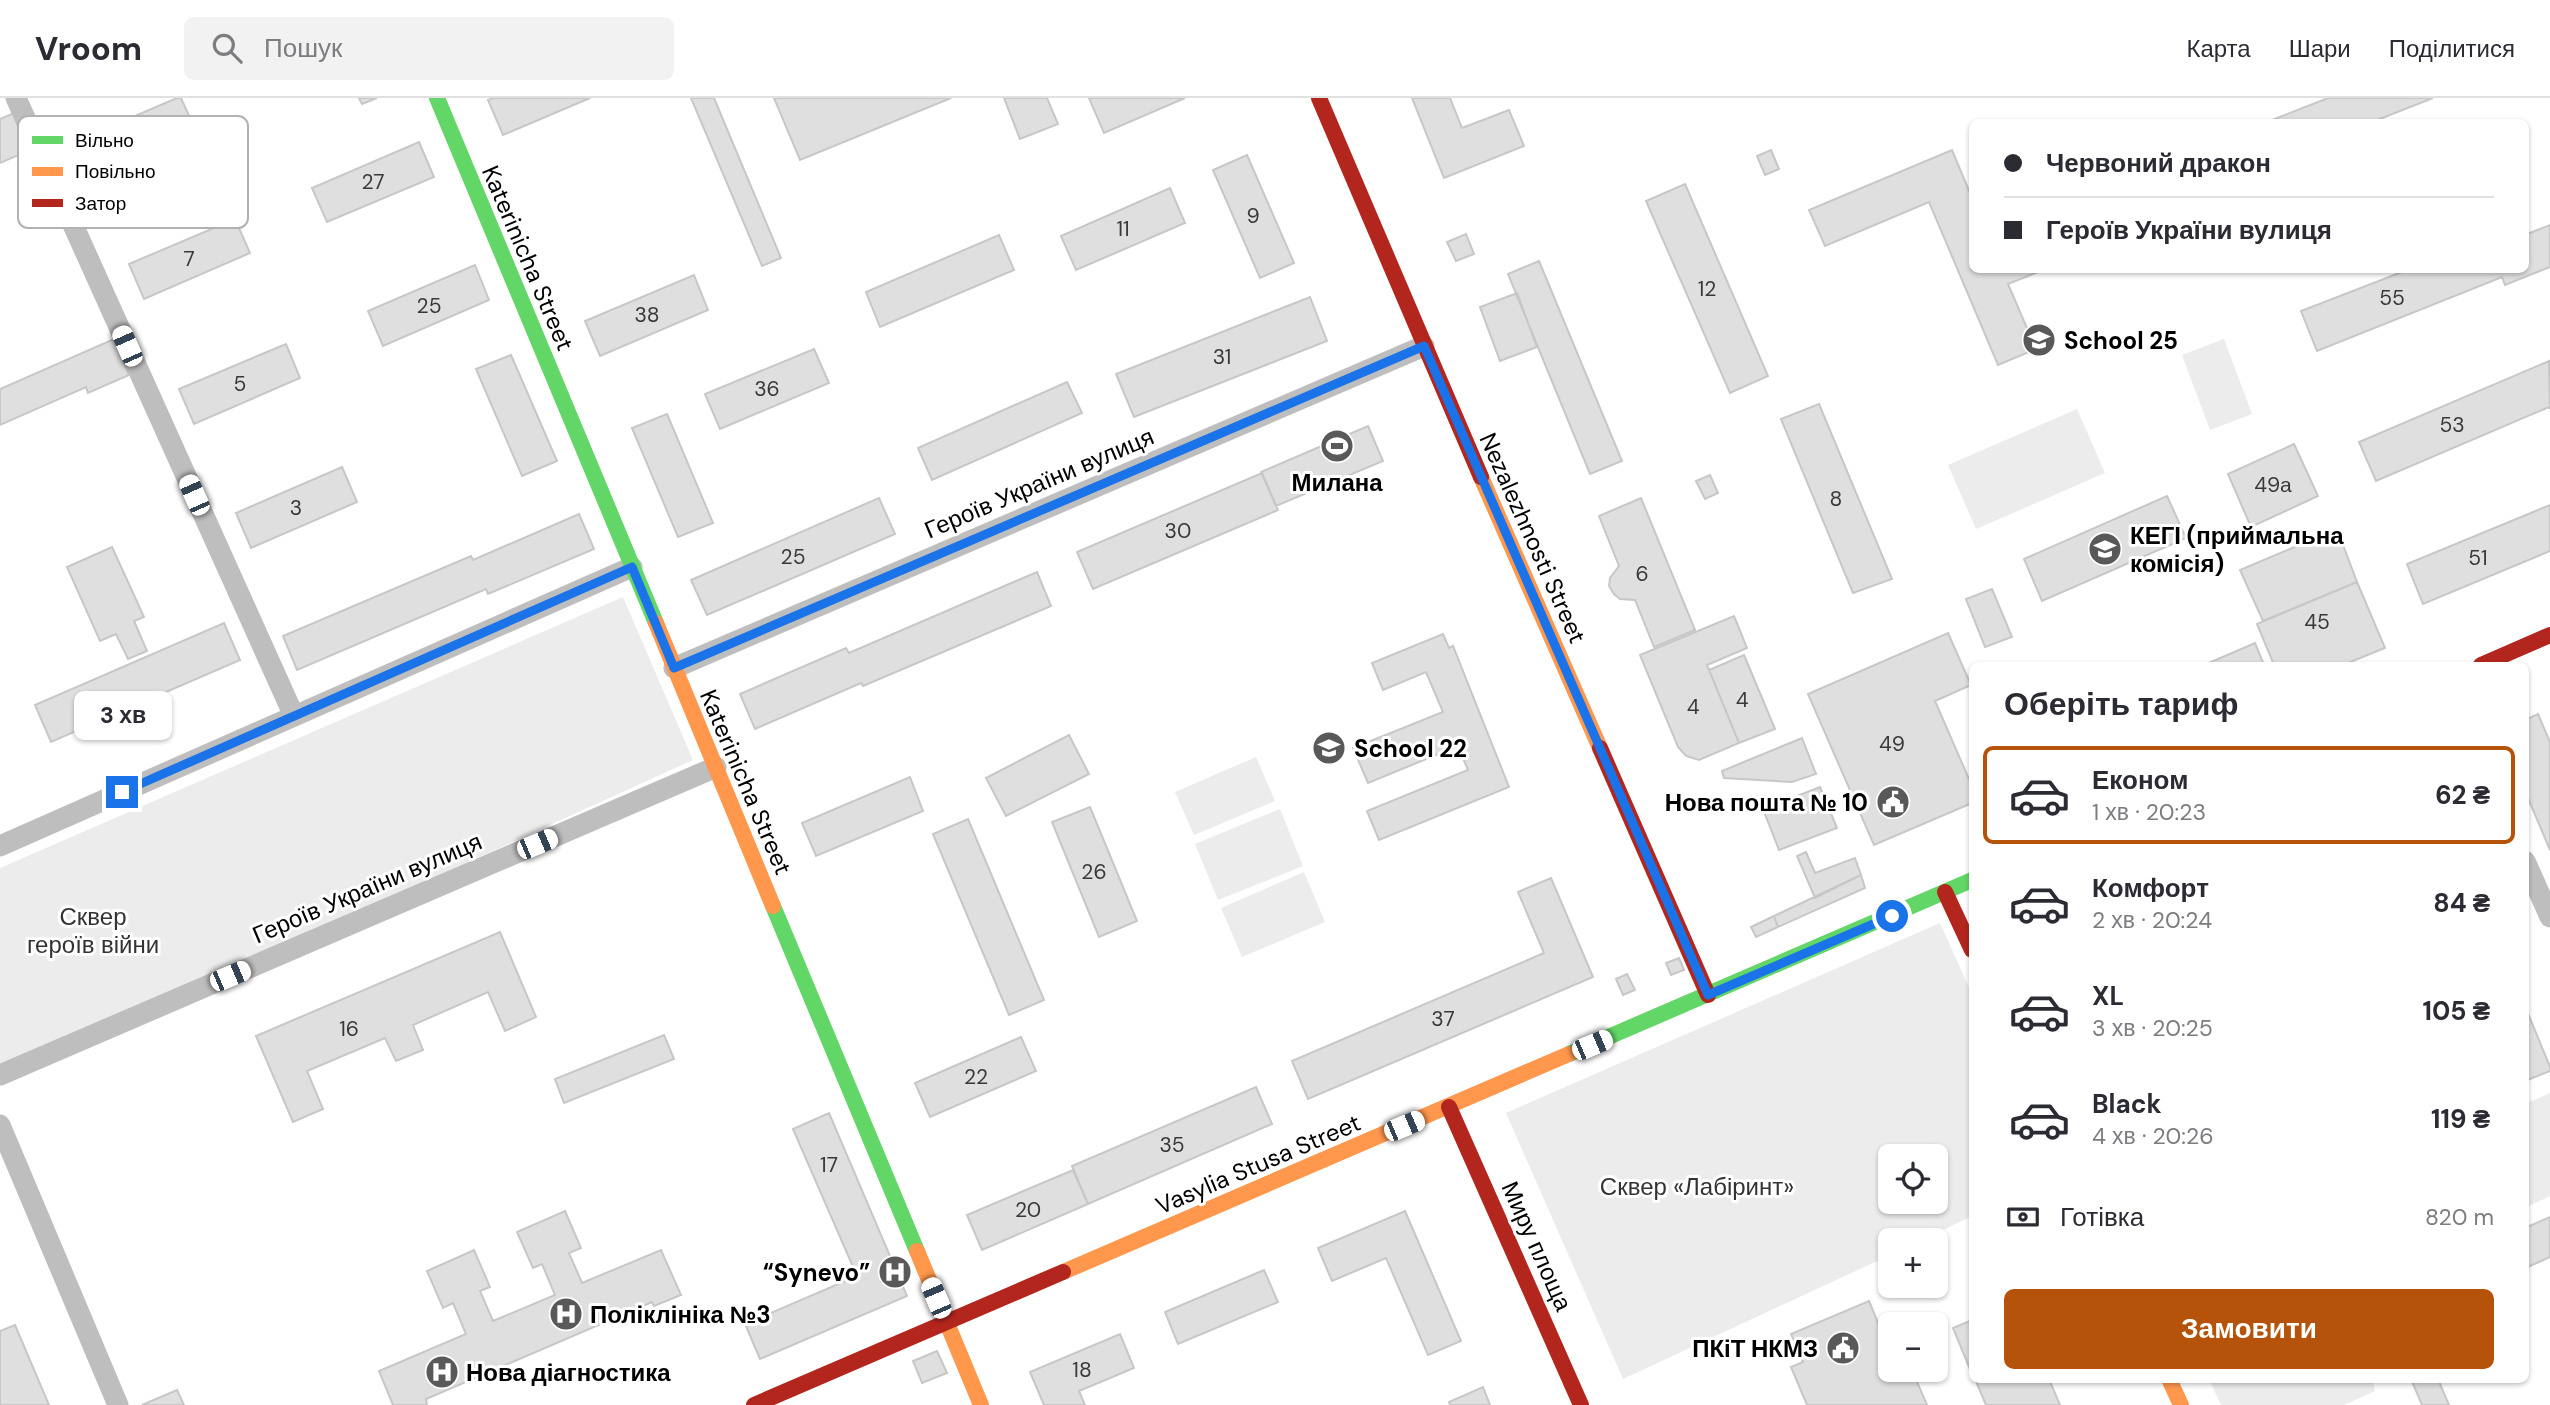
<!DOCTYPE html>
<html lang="uk">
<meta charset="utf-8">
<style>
:root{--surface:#fff;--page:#f2f2f3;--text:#2b2b33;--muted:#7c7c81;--line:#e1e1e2;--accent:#b45309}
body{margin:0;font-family:"DM Sans",sans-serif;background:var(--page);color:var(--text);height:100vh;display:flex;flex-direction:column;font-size:26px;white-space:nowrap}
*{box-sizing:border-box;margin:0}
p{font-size:23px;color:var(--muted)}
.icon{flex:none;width:38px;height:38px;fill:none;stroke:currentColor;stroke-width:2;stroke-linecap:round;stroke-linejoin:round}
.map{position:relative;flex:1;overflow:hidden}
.details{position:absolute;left:1969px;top:564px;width:560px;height:721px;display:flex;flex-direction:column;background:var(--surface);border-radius:10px;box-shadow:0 2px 5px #0004}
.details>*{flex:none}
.guide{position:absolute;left:1969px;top:21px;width:560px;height:154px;border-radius:10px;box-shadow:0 2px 5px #0004;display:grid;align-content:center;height:154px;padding:0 35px;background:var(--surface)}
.tools{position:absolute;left:1878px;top:1046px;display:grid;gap:14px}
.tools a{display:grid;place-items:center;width:70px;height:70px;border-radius:10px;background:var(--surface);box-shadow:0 2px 5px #0004;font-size:35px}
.end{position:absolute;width:32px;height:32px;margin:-16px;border:9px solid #1a73e8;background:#fff;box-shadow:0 0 0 4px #fff}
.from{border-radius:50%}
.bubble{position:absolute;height:49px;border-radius:10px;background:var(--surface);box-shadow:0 2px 5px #0004;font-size:23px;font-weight:700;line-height:49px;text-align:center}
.car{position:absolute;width:21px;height:42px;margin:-21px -10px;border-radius:9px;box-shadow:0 0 5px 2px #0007;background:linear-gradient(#fff 24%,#345 0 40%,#fff 0 76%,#345 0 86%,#fff 0)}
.guide b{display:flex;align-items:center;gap:24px;height:66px;font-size:26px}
.guide b+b{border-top:2px solid var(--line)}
.guide i{width:18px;height:18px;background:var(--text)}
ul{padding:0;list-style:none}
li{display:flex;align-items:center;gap:21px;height:98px;margin:0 14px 10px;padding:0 21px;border:4px solid transparent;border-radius:10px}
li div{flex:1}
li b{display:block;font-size:26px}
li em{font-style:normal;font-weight:700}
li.on{border-color:var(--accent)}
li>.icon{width:63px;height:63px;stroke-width:1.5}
h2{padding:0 35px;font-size:32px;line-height:84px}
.pay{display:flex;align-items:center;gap:18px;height:77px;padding:0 35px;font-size:26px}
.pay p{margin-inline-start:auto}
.primary-button{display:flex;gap:14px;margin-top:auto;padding:14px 35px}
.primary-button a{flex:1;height:80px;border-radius:10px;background:var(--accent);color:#fff;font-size:28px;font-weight:700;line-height:80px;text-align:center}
header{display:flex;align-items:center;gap:42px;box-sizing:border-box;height:98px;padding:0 35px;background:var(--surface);border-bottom:2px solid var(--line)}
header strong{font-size:33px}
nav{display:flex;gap:38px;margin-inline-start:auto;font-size:24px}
.search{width:490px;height:63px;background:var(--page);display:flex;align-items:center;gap:18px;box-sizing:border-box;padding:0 24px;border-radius:10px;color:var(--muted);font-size:26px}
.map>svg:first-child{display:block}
.green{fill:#ececec;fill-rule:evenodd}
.building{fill:#dfdfdf;stroke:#c7c7c7;stroke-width:2}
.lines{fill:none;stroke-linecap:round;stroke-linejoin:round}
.street{stroke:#bebebe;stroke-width:21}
.fast{stroke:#63d668;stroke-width:16}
.slow{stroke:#ff974d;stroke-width:16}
.jam{stroke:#b3261e;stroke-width:16}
.route{stroke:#1a73e8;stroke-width:9}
.labels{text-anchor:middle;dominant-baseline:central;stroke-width:6;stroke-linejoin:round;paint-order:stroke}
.number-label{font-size:21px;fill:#383838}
.street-label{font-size:24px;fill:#000;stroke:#fff}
.poi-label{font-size:24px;font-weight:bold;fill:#000;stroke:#fff;text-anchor:start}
.park-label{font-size:24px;fill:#333;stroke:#fff}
.key{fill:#fff;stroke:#b2b2b2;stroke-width:2}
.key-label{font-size:19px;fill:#000}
</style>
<header>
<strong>Vroom</strong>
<div class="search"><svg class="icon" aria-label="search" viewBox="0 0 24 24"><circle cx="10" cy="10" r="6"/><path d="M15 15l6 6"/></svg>Пошук</div>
<nav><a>Карта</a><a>Шари</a><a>Поділитися</a></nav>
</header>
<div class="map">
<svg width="2550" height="1307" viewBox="0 0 2550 1307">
<rect width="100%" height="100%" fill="#fff"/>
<path class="green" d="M2224,241L2252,316L2210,332L2182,257Z
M2077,311L2105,375L1976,431L1948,367Z
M623,499L693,662L0,977V770Z
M1256,659L1275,703L1194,737L1175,694Z
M1280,711L1303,768L1218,802L1195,746Z
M1304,774L1325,824L1242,859L1221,810Z
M1940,825L1972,896V1118L1920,1143H1890V1157L1623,1281L1506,1015ZM1890,1059H1936V1104H1890Z
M2550,995V1098L2525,1110V1006Z
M2209,1281H2372L2375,1293L2344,1307H2221Z"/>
<path class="building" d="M177,0H181L196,33L89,79L74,44Z
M359,0H377L362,6Z
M493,0H590L503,37L488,2Z
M691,0H714L781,160L762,168Z
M774,0H951L800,62Z
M1004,0H1047L1058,26L1020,41Z
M1089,0H1185L1104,35Z
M1412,0H1450L1462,30L1509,12L1524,48L1444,80Z
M2328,0H2433L2372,24H2267Z
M21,12L37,49L0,65V21Z
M419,44L434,79L327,124L312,90Z
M1771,52L1779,71L1765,77L1757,58Z
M1952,52L1972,100V172H2043L2008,186L2036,251L1998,267L1929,104L1825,148L1809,112Z
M1247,57L1294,165L1260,180L1213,72Z
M1685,86L1768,278L1730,295L1646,103Z
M1170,90L1185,125L1076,172L1061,138Z
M235,121L250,155L144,201L129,166Z
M2550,127V169L2505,187L2502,179L2317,253L2301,213L2407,172H2525V137Z
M1466,136L1474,156L1456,163L1447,144Z
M999,137L1014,172L880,229L866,194Z
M1539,163L1622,363L1590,376L1508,176Z
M475,167L489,202L383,248L368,213Z
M694,177L708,212L600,258L585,223Z
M1517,195L1537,249L1500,263L1480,209Z
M1310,199L1327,243L1134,319L1116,276Z
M114,241L129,277L88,295L86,289L0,327V291Z
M286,246L300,280L194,326L179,291Z
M814,251L829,285L720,331L705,296Z
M511,257L557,363L522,378L476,271Z
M2549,263L2550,311L2549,309L2376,383L2359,344Z
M1067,284L1082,315L932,382L918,350Z
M1819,306L1892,481L1853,495L1781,321Z
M667,316L713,425L678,439L632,330Z
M1368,328L1383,363L1276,408L1261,374Z
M2294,346L2318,398L2251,429L2228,376Z
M342,369L357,404L251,450L236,415Z
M1262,375L1278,412L1093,491L1077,454Z
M1710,377L1718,395L1705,401L1696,383Z
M2167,398L2186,440L2042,503L2024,461Z
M879,400L895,436L707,517L691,482Z
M1641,400L1695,532L1654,549L1635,502L1620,501L1614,496L1609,488L1610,480L1619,468L1599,418Z
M2550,407V453L2423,506L2407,466Z
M579,416L594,451L488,496L486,491L297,572L283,538L471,458L473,462Z
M2337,431L2357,484L2263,523L2240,472Z
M112,449L144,519L134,523L147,553L128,561L116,536L100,543L67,469Z
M1037,474L1051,508L863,588L861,585L755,631L740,596L846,550L849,555Z
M2357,484L2385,550L2343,567H2274L2257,526Z
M1992,491L2012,539L1985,549L1966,501Z
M1734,518L1747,550L1707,567L1739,645L1699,662L1686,658L1678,649L1640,557Z
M224,525L240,562L51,644L35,607Z
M1948,535L1971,587L1935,603L1972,688V705L1874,747L1808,596Z
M1443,536L1449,550L1453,548L1509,689L1379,742L1367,713L1468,672L1458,648L1368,685L1353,650L1443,614L1426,574L1383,592L1372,565Z
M2255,545L2264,567H2204Z
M1744,557L1775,631L1739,645L1709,572Z
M2538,616L2550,644V752L2525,693V622Z
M1069,637L1089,676L1006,718L986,680Z
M1802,640L1816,676L1792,684L1724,680L1722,673Z
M910,679L923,713L816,758L802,725Z
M1820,689L1837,730L1779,752L1763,711Z
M1090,709L1137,823L1099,839L1052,724Z
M968,721L1044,902L1009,917L933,736Z
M1806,754L1815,775L1855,760L1861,777L1815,800L1797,758Z
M1861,777L1865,790L1778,829L1774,818Z
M1551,780L1593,879L1308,1001L1292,963L1544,855L1518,794Z
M1774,818L1778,829L1756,839L1751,829Z
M500,834L536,919L505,933L488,894L413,927L423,952L396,963L385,940L307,973L323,1011L293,1024L256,938Z
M1679,860L1684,872L1671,877L1666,865Z
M1627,876L1635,892L1623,897L1616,881Z
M2525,908L2550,969V973L2525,983Z
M664,937L674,961L564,1005L555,981Z
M1021,939L1036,973L930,1019L915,985Z
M1256,989L1272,1026L1088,1106L1072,1068Z
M829,1015L907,1198L760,1261L745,1226L857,1178L793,1031Z
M1073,1072L1088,1106L982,1152L967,1117Z
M565,1113L581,1150L569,1155L582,1185L661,1152L681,1197L654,1208L652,1204L426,1301L427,1307H393L379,1273L466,1236L453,1205L443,1210L427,1173L474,1152L490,1189L480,1193L493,1223L555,1197L542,1166L533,1170L517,1134Z
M1405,1113L1461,1243L1428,1257L1386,1160L1332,1183L1318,1150Z
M2550,1119V1159L2528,1169L2525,1163V1130Z
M1264,1172L1278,1204L1178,1246L1165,1214Z
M1869,1203L1881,1232L1890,1228V1272H1912L1927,1307H1807L1791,1269L1803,1264L1791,1236Z
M1972,1222V1276L1953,1230Z
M15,1227L49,1307H0V1233Z
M1120,1236L1134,1270L1079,1293L1085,1307H1044L1030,1274Z
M937,1253L947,1275L922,1285L913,1263Z
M1975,1281H2049L2060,1307H1986Z
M2411,1281H2431L2432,1284L2438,1281L2449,1307H2422Z
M1483,1289L1490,1307H1450L1449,1304Z
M177,1292L184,1307H142Z"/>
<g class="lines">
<path class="street" d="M16,0L294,618
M674,570L1424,248
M0,748L632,469
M2525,763L2550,819
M0,977L716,669
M0,1027L118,1307"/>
<path class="fast" d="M437,0L656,525
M773,808L917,1153
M1569,956L1972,782"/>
<path class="slow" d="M1481,379L1600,650
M656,525L773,808
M917,1153L981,1307
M1063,1174L1569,956
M2169,1281L2181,1307"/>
<path class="jam" d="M1319,0L1481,379
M2481,567L2550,537
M1600,650L1708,897
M1945,794L1972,852
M1449,1009L1581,1307
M754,1307L1063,1174"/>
</g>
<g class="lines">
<path class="route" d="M122,694L632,469L674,570L1424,248L1708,897L1892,818"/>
</g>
<defs>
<symbol id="school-disc" viewBox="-11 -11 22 22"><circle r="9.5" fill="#595959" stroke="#fff"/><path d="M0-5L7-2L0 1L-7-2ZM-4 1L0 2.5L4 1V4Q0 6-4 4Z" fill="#fff"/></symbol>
<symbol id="stadium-disc" viewBox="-11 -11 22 22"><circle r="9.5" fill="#595959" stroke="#fff"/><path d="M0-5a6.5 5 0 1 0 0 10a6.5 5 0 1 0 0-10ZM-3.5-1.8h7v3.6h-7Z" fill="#fff"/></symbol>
<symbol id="university-disc" viewBox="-11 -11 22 22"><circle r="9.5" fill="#595959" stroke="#fff"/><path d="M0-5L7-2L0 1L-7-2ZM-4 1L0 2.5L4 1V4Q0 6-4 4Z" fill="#fff"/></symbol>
<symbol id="civic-disc" viewBox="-11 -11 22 22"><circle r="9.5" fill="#595959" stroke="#fff"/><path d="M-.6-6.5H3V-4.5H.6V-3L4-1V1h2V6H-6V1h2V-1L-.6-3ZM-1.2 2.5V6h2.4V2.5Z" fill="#fff"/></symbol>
<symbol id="hospital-disc" viewBox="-11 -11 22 22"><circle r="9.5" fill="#595959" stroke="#fff"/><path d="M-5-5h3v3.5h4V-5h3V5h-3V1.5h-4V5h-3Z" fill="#fff"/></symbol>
</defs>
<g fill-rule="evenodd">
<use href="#school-disc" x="2020" y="223" width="38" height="38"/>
<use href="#stadium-disc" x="1318" y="329" width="38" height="38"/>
<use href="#university-disc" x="2086" y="432" width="38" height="38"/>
<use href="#school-disc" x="1310" y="631" width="38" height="38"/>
<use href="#civic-disc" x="1874" y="685" width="38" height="38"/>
<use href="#hospital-disc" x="876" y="1155" width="38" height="38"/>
<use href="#hospital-disc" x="547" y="1197" width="38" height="38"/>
<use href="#civic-disc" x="1824" y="1231" width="38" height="38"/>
<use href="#hospital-disc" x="423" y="1255" width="38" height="38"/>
</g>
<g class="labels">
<g class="number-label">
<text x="373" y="84">27</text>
<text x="1253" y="118">9</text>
<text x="1123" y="131">11</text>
<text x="189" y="161">7</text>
<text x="1707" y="191">12</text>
<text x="2392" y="200">55</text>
<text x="429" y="208">25</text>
<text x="647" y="217">38</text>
<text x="1222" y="259">31</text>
<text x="240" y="286">5</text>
<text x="767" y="291">36</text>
<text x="2452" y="327">53</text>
<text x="2273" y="387">49а</text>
<text x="1836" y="401">8</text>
<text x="296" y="410">3</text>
<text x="1178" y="433">30</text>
<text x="793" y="459">25</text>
<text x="2478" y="460">51</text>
<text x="1642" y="476">6</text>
<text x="2317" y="524">45</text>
<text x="1742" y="602">4</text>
<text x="1693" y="609">4</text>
<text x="1892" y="646">49</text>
<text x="1094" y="774">26</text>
<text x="1443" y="921">37</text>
<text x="349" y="931">16</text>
<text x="976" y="979">22</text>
<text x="1172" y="1047">35</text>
<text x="829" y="1067">17</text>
<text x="1028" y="1112">20</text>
<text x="1082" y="1272">18</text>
</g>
<g class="street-label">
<text transform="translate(528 160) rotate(67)">Katerinicha Street</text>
<text transform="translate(1039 385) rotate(-23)">Героїв України вулиця</text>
<text transform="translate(1533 440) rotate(66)">Nezalezhnosti Street</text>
<text transform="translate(746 684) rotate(67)">Katerinicha Street</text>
<text transform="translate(367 790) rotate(-23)">Героїв України вулиця</text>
<text transform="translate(1258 1066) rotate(-23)">Vasylia Stusa Street</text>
<text transform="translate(1537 1148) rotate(66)">Миру площа</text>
</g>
<g class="poi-label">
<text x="2064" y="242">School 25</text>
<text x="1337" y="384" text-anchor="middle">Милана</text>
<text x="2130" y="437">КЕГІ (приймальна<tspan x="2130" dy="28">комісія)</tspan></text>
<text x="1354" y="650">School 22</text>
<text x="1868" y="704" text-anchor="end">Нова пошта № 10</text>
<text x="870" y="1174" text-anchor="end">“Synevo”</text>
<text x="590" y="1216">Поліклініка №3</text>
<text x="1818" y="1250" text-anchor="end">ПКіТ НКМЗ</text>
<text x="466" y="1274">Нова діагностика</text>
</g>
<g class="park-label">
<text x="93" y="818">Сквер<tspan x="93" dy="28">героїв війни</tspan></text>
<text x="1697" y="1088">Сквер «Лабіринт»</text>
</g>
</g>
<rect x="18" y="18" width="230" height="112" rx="10" class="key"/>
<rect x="32" y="38" width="31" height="8" fill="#63d668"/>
<rect x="32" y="69" width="31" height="9" fill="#ff974d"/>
<rect x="32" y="101" width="31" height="8" fill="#b3261e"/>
<g class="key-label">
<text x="75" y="49">Вільно</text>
<text x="75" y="80">Повільно</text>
<text x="75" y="112">Затор</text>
</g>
</svg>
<div class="tools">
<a><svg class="icon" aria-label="locate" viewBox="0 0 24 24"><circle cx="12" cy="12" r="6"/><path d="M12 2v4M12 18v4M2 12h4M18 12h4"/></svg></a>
<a>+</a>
<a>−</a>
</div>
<i class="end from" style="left:1892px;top:818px"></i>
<i class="end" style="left:122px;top:694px"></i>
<div class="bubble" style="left:74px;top:593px;width:98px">3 хв</div>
<i class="car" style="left:127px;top:248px;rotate:336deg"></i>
<i class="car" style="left:194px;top:397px;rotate:336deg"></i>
<i class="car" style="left:537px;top:746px;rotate:67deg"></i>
<i class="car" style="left:230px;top:878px;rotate:67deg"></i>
<i class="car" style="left:1592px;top:947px;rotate:67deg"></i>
<i class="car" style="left:1404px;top:1028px;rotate:67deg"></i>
<i class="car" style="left:936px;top:1200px;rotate:337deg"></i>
<div class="guide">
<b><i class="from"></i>Червоний дракон</b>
<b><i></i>Героїв України вулиця</b>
</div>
<section class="details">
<h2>Оберіть тариф</h2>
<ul>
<li class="on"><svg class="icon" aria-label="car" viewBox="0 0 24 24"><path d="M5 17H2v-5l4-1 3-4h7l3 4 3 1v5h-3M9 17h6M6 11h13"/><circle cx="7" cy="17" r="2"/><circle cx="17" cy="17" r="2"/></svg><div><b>Економ</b><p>1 хв · 20:23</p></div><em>62 ₴</em></li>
<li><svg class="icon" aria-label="car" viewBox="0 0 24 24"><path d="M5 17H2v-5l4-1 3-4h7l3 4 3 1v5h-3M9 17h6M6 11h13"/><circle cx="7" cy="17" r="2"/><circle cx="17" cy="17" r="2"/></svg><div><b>Комфорт</b><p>2 хв · 20:24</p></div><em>84 ₴</em></li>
<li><svg class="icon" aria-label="car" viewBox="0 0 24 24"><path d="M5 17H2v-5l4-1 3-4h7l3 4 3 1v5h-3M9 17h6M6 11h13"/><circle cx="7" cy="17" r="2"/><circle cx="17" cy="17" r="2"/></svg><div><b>XL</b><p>3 хв · 20:25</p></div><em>105 ₴</em></li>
<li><svg class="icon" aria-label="car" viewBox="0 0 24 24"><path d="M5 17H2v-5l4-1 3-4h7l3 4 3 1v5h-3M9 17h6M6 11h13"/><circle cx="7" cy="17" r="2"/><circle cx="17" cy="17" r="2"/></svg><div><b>Black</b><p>4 хв · 20:26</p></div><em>119 ₴</em></li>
</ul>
<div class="pay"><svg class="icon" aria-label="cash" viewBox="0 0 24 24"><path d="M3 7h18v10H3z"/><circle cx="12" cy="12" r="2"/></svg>Готівка<p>820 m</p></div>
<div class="primary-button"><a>Замовити</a></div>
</section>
</div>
